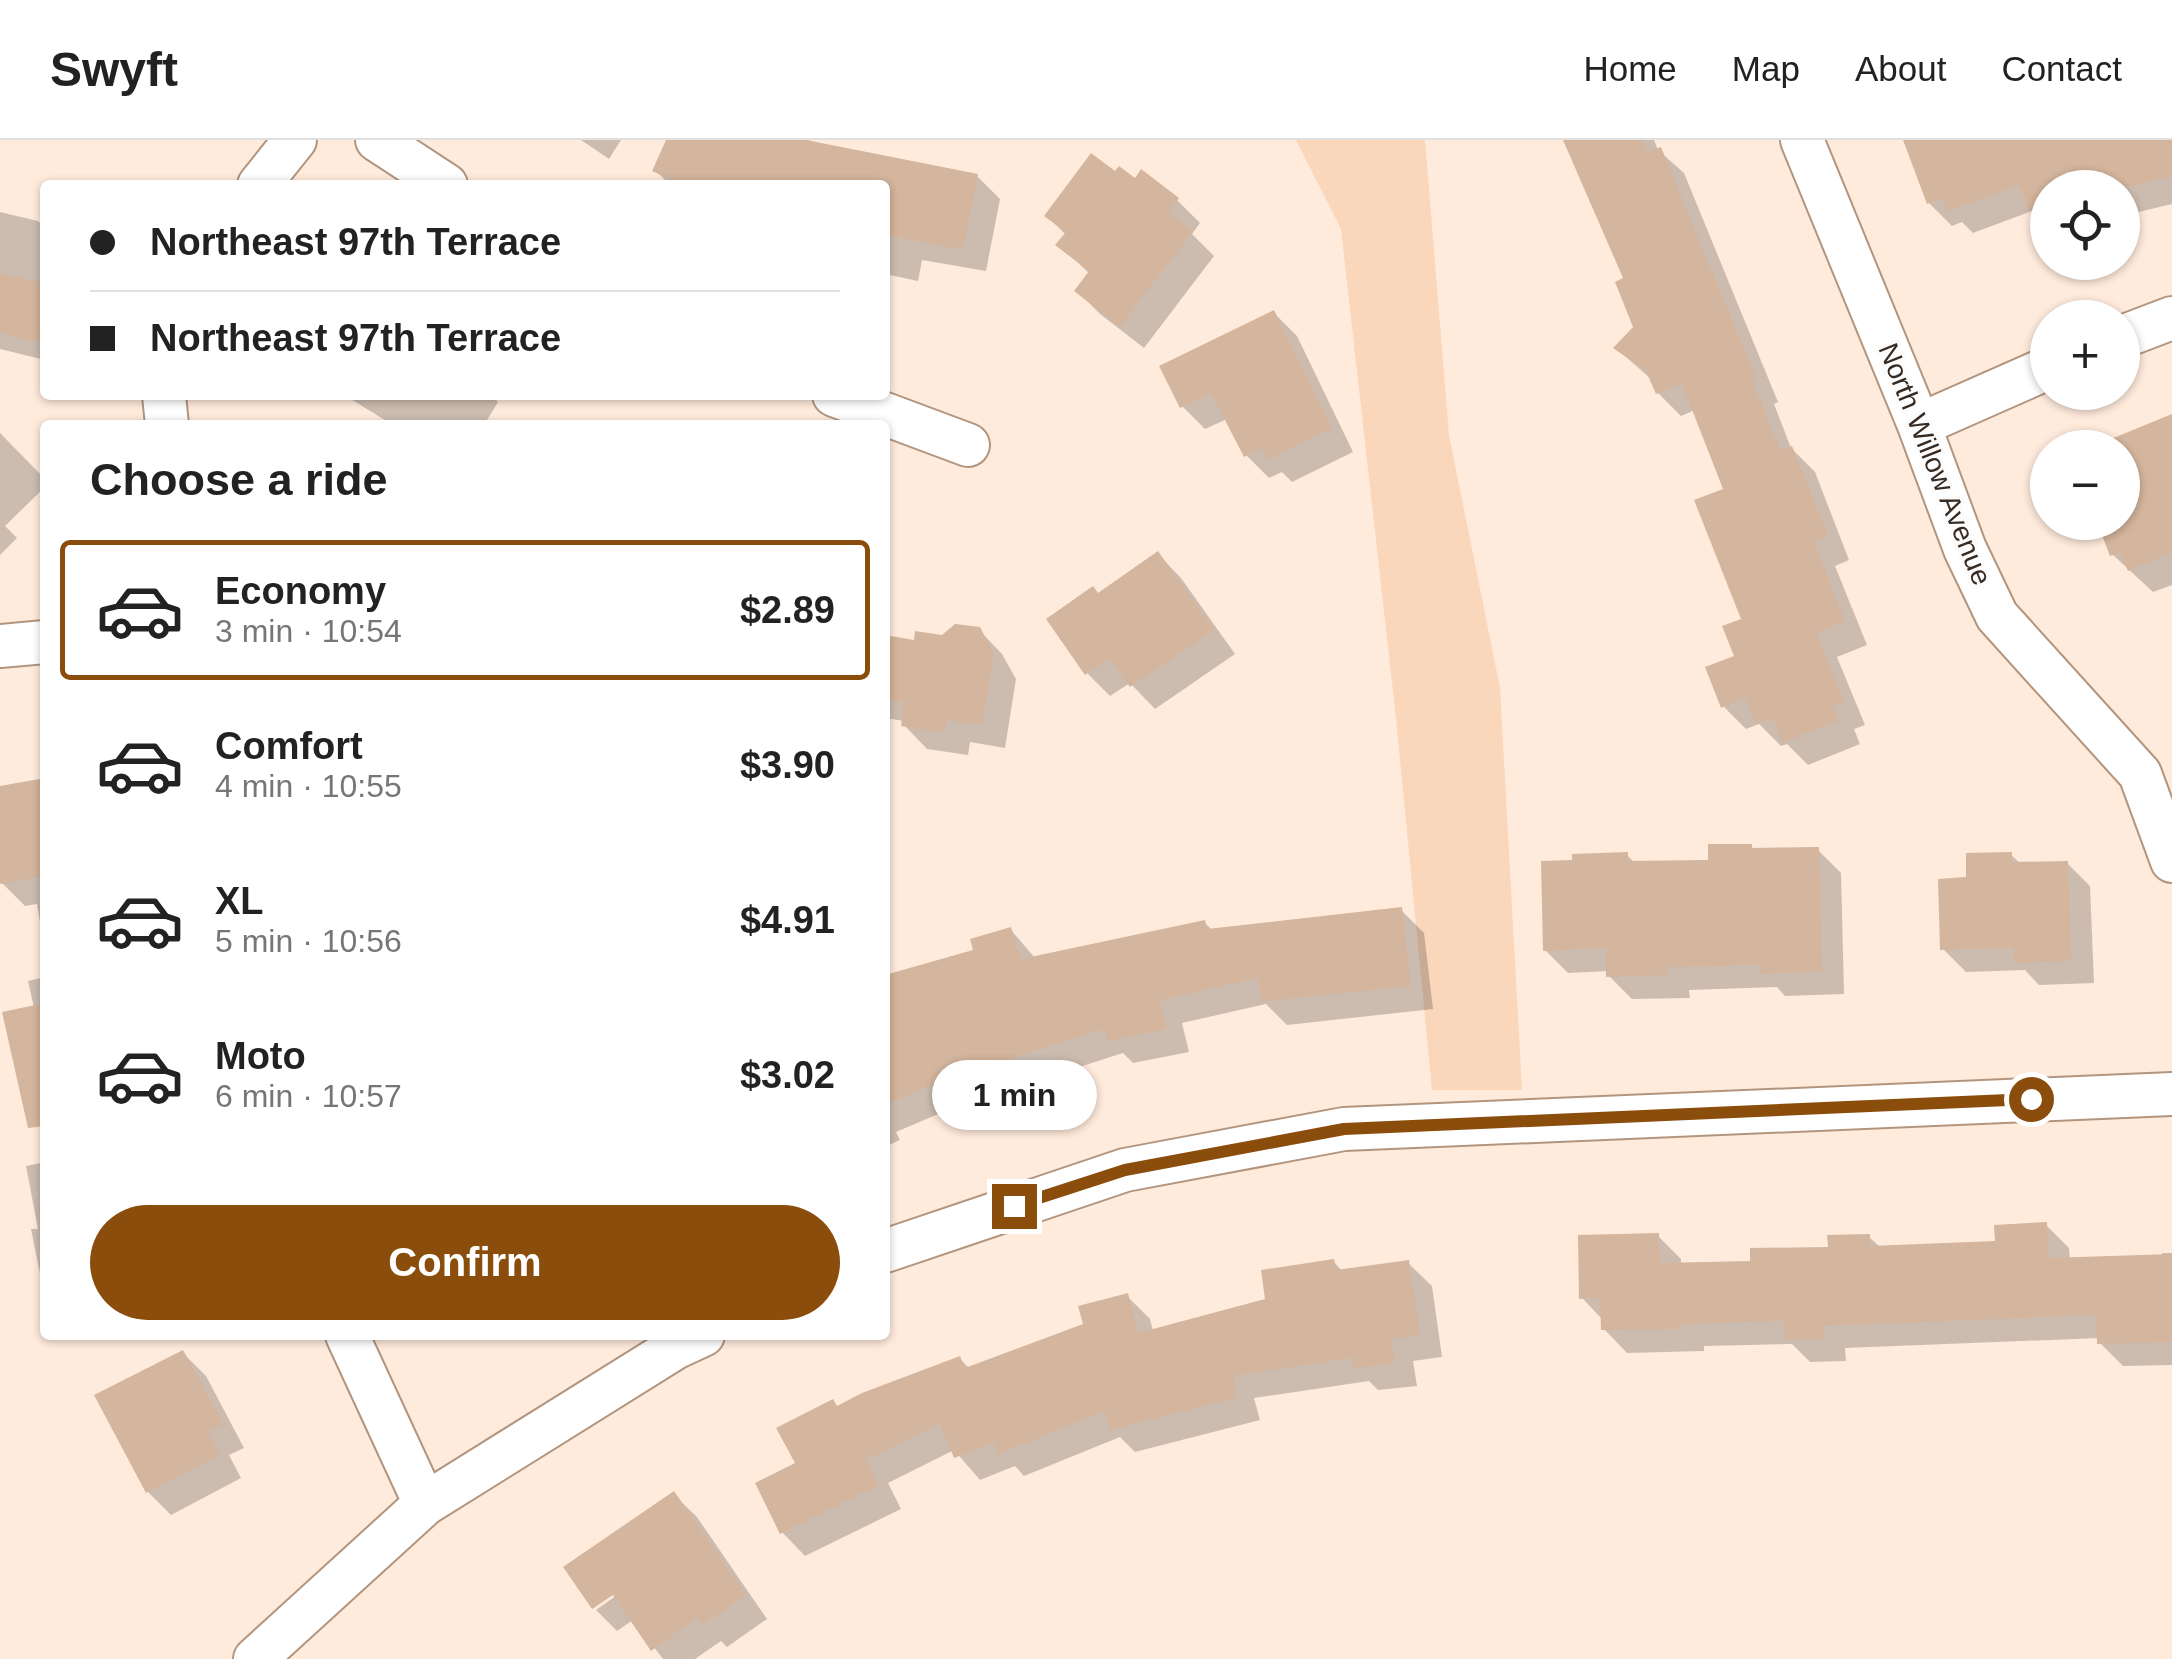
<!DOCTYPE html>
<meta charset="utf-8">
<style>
:root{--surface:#fff;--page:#f2f2f2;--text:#222;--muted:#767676;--line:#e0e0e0;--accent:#8a4d0c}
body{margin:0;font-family:Helvetica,sans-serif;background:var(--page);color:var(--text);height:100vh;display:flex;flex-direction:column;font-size:38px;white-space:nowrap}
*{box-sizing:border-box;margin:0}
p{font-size:32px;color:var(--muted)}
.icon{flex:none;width:55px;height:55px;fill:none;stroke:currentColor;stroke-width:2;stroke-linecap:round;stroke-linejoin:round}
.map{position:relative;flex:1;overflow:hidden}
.sheet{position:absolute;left:40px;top:280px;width:850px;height:920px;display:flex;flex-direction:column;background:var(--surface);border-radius:10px;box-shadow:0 2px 8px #0004}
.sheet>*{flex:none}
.top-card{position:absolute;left:40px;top:40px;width:850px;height:220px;border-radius:10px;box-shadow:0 2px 8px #0004;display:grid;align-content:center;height:220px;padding:0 50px;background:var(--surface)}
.tools{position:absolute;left:2030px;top:30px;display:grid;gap:20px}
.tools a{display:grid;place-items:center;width:110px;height:110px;border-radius:50%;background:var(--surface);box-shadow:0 2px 8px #0004;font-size:50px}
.end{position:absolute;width:45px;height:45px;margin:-22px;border:12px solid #8a4d0c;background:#fff;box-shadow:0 0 0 5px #fff}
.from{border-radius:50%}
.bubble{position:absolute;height:70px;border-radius:35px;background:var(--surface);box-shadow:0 2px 8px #0004;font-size:32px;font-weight:800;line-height:70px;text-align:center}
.top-card b{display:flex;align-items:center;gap:35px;height:95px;font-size:38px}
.top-card b+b{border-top:2px solid var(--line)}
.top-card i{width:25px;height:25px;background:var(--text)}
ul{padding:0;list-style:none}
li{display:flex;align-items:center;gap:30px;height:140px;margin:0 20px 15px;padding:0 30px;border:5px solid transparent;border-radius:10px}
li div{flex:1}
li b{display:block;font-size:38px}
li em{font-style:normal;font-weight:800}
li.current{border-color:var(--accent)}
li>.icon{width:90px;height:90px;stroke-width:1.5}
h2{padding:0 50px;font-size:45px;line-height:120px}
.cta{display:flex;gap:20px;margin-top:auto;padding:20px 50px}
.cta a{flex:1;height:115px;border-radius:60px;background:var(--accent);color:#fff;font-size:40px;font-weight:800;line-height:115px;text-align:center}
header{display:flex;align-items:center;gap:60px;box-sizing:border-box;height:140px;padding:0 50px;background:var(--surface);border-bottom:2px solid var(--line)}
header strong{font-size:48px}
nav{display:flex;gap:55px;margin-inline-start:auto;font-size:35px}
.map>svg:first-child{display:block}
.green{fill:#fad6ba}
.shadow{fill:#0003}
.building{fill:#d4b59d}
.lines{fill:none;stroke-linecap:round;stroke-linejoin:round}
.street-casing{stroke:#b3957e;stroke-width:46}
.street{stroke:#fff;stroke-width:42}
.route{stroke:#8a4d0c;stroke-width:12}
.labels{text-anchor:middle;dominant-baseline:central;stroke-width:8;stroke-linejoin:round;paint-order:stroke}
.street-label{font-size:28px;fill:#362a21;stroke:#fcfcfc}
</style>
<header>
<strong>Swyft</strong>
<nav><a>Home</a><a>Map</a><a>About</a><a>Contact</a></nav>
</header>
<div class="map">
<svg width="2172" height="1519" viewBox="0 0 2172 1519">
<rect width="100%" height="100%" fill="#ffebdc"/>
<path class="green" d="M1296,0H1425L1449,295L1500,548L1522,950H1432L1396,578L1341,89Z"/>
<path class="shadow" d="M581,0H621L609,19Z
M669,0H808L878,31L977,36L1000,59L986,131L922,120L918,141L885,134V45H670L655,30Z
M1566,0H1654L1658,10L1684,33L1778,262L1774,264L1791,308L1815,332L1849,420L1835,426L1867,505L1837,517L1865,585L1854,589L1860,604L1808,625L1787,604L1781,606L1759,584L1746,589L1723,566L1744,480L1726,350L1695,270L1681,276L1658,253L1652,240L1616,208L1636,188L1627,140Z
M1906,0H2172V64L2122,76V48H2048V89L2032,71L1973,93L1962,82L1952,86L1929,63Z
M1116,34L1177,60L1200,83L1192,94L1214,116L1144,208L1100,174L1077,151L1090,134L1059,105L1066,95L1047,76Z
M0,72L38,81L45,88V220L0,209Z
M1274,173L1297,196L1353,312L1292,342L1282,332L1269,338L1246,315L1227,279L1205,289L1182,266Z
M344,255H491L498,262L484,285H393Z
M2172,276V445L2153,452L2112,414L2122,382Z
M0,293L45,339V347L5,386L17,398L0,415Z
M1158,414L1181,438L1235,514L1155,569L1130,543L1110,556L1087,533L1099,455Z
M979,490L1002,514L1016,539L1005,608L970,602L968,615L927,609L904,585V581L885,578V498L916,503Z
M45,640V812L37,764L25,766L2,743L0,731V649Z
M1751,706L1755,711L1818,710L1841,733L1844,854L1785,856L1777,847L1689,850L1690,858L1632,859L1609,836V831L1568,833L1545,810L1627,715L1636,724L1711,722Z
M2011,715L2021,724L2067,723L2090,746L2094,843L2039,845L2025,830L1966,832L1943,809L1969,740Z
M1401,770L1424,793L1433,869L1287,885L1266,864L1182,883L1189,912L1133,923L1123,913L1014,948L1015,951L943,972L896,992L900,1000L885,1007V901L976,812L1011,790L1035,818L1204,782L1213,791Z
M45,837V1004L27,928L34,868L28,841Z
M45,1022V1158L31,1089H38L26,1026Z
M2046,1085L2069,1108L2070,1120L2162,1117V1113H2172V1225L2123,1226L2100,1203L2099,1198L1845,1208L1846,1221L1810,1222L1792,1204L1704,1206V1211L1627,1213L1604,1189L1603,1180L1582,1158L1658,1096L1681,1119V1125L1752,1123L1830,1109L1869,1097L1881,1108L1997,1104Z
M1334,1122L1343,1132L1408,1123L1432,1146L1442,1217L1413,1221L1417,1246L1378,1250L1369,1241L1254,1258L1260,1280L1135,1312L1120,1297L1024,1336L1015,1326L980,1340L954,1310L888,1343L901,1369L805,1416L782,1392L798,1324L839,1268L960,1219L970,1229L1086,1185L1127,1156L1150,1179L1153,1191L1268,1161Z
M183,1213L206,1236L244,1308L229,1315L241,1338L171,1375L148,1352Z
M673,1354L697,1377L767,1479L727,1507L721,1501L695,1519H663L633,1480L617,1491L596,1470L624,1450L621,1446L595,1464V1468L567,1428Z"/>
<path class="building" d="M666,0H806L978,34L963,110L885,95V45H683L652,31Z
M1563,0H1643L1648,12L1661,7L1756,239L1752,240L1780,310L1792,306L1828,397L1814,402L1845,481L1816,493L1844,562L1832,566L1838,581L1782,603L1773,578L1756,584L1745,557L1721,568L1705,527L1734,516L1722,486L1741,479L1694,360L1723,349L1682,244L1656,254L1646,231L1613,208L1633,187L1615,142L1623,138Z
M1903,0H2172V36L2122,48H2048V67L2029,71L2019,45L1947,71L1943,58L1927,64Z
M1091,13L1115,31L1119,26L1135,38L1141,29L1179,58L1168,72L1193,91L1120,187L1074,151L1089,131L1055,105L1066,92L1044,76Z
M0,133L45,143V171L38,202L0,193Z
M1274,170L1332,288L1267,320L1261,308L1244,317L1211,253L1180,268L1159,226Z
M2172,274V412L2128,431L2120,412L2110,416L2097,382H2122V308H2089Z
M1158,411L1214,490L1130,547L1109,519L1085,535L1046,479L1093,446L1098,453Z
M955,484L980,487L994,514L982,586L947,580L945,593L901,586L904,563L885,560V495L914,500L915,491L942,495Z
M45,638V736L0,744V646Z
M1708,704H1752V708L1819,707L1822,832L1759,834V825L1667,827V835L1606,837V808L1543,811L1541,721L1572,720V714L1628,712V721L1708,720Z
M2012,712V722L2068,721L2071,821L2014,823L2013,808L1940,810L1938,739L1966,737V713Z
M1402,767L1411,846L1261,862L1258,838L1160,860L1167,889L1107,901L1105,889L992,924L994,928L919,950L885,965V835L973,810L970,799L1011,787L1021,819L1205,780L1207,789Z
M45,863V986L28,988L2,872Z
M2047,1082L2048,1118L2172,1114V1202L2097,1204L2096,1175L1823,1186L1824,1199L1784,1200V1181L1681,1184L1682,1189L1601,1190L1600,1158L1579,1159L1578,1095L1659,1093L1660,1123L1750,1121V1108L1828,1107L1827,1095L1870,1094V1106L1995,1101L1994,1085Z
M1334,1119L1336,1130L1409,1120L1420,1195L1391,1199L1395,1223L1353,1228L1352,1218L1233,1236L1238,1257L1110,1290L1105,1271L998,1314L994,1303L954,1318L940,1283L866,1320L879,1345L780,1394L755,1343L795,1323L776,1288L833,1259L837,1266L862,1253L960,1216L965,1228L1083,1184L1078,1166L1128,1153L1138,1193L1265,1159L1261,1130Z
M183,1210L223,1284L207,1292L220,1315L146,1353L94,1255Z
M674,1351L746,1455L702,1485L697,1478L651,1511L613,1455L592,1469L563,1427Z"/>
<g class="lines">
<defs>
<path id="street" d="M377,0L446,45
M1802,0L1919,285L1965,409L1997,476L2140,634L2172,721
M259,45L295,0
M2122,197L2172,178
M164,255L167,285
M834,255L968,305
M1919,285L2048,228
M0,506L45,502
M885,1111L1125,1030L1344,989L2172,954
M347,1195L425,1364
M255,1519L425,1364L675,1208L703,1195"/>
</defs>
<use href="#street" class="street-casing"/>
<use href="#street" class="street"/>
</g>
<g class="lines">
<path class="route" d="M1014,1066L1125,1030L1344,989L2031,959"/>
</g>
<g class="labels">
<g class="street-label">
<text transform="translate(1935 324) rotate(68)">North Willow Avenue</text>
</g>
</g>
</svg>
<div class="tools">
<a><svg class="icon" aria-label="locate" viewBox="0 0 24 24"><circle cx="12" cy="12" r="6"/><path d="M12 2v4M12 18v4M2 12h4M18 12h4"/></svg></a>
<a>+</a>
<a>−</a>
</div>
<i class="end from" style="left:2031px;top:959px"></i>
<i class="end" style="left:1014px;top:1066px"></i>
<div class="bubble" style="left:932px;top:920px;width:165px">1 min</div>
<div class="top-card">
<b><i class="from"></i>Northeast 97th Terrace</b>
<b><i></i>Northeast 97th Terrace</b>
</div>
<section class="sheet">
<h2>Choose a ride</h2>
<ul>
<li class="current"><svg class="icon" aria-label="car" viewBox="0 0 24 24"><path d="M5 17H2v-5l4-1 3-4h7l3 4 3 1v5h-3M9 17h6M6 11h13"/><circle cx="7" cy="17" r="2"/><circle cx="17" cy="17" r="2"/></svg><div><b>Economy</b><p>3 min · 10:54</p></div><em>$2.89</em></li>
<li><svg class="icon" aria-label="car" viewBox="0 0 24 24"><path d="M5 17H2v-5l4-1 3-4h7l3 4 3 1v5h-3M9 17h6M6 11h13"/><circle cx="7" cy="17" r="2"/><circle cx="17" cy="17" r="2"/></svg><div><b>Comfort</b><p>4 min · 10:55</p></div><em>$3.90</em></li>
<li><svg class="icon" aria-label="car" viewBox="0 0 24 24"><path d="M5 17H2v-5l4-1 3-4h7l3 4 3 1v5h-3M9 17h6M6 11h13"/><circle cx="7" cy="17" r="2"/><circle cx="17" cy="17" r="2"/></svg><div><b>XL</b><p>5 min · 10:56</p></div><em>$4.91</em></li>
<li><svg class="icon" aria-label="car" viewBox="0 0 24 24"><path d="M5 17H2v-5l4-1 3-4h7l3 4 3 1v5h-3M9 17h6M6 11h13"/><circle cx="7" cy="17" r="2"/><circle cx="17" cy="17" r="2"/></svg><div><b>Moto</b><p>6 min · 10:57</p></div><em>$3.02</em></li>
</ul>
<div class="cta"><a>Confirm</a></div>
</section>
</div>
